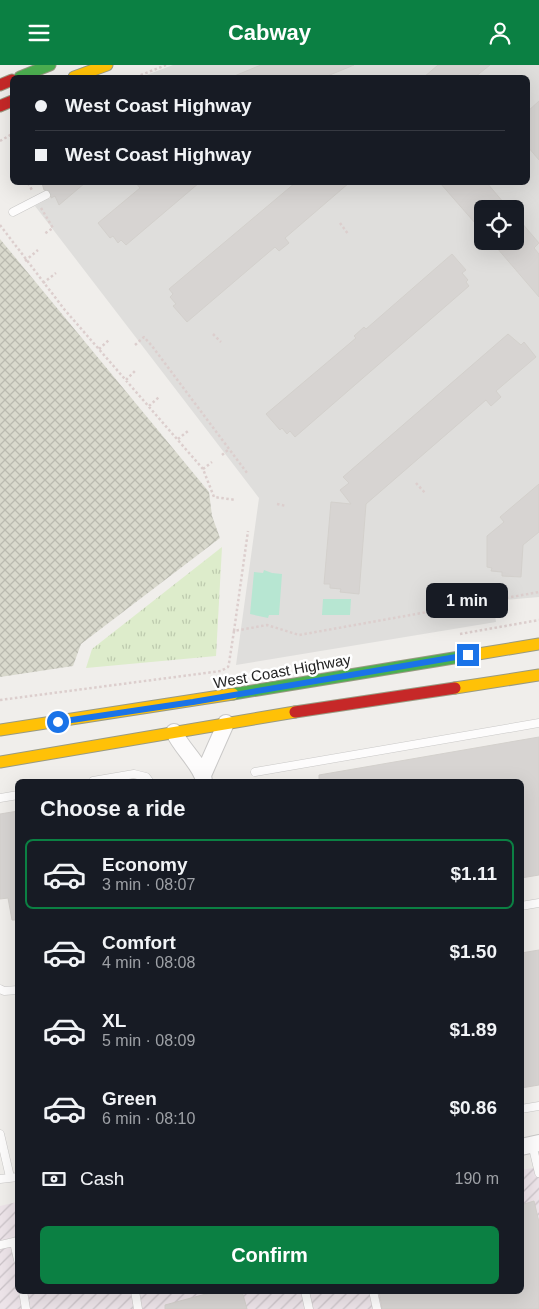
<!DOCTYPE html>
<meta charset="utf-8">
<style>
:root{--surface:#171b24;--page:#242831;--text:#f1f3f6;--muted:#9ea1a6;--line:#363941;--accent:#0b8043}
body{margin:0;font-family:Arial,sans-serif;background:var(--page);color:var(--text);height:100vh;display:flex;flex-direction:column;font-size:19px;white-space:nowrap}
*{box-sizing:border-box;margin:0}
p{font-size:16px;color:var(--muted)}
.icon{flex:none;width:28px;height:28px;fill:none;stroke:currentColor;stroke-width:2;stroke-linecap:round;stroke-linejoin:round}
.map{position:relative;flex:1;overflow:hidden}
.sheet{position:absolute;left:15px;top:714px;width:509px;height:515px;display:flex;flex-direction:column;background:var(--surface);border-radius:8px;box-shadow:0 5px 20px #0002}
.sheet>*{flex:none}
.banner{position:absolute;left:10px;top:10px;width:520px;height:110px;border-radius:8px;box-shadow:0 5px 20px #0002;display:grid;align-content:center;height:110px;padding:0 25px;background:var(--surface)}
.fabs{position:absolute;left:474px;top:135px;display:grid;gap:10px}
.fabs a{display:grid;place-items:center;width:50px;height:50px;border-radius:8px;background:var(--surface);box-shadow:0 5px 20px #0002;font-size:25px}
.end{position:absolute;width:22px;height:22px;margin:-11px;border:6px solid #1a73e8;background:#fff;box-shadow:0 0 0 2px #fff}
.from{border-radius:50%}
.bubble{position:absolute;height:35px;border-radius:8px;background:var(--surface);box-shadow:0 5px 20px #0002;font-size:16px;font-weight:600;line-height:35px;text-align:center}
.banner b{display:flex;align-items:center;gap:18px;height:48px;font-size:19px}
.banner b+b{border-top:1px solid var(--line)}
.banner i{width:12px;height:12px;background:var(--text)}
ul{padding:0;list-style:none}
li{display:flex;align-items:center;gap:15px;height:70px;margin:0 10px 8px;padding:0 15px;border:2px solid transparent;border-radius:8px}
li div{flex:1}
li b{display:block;font-size:19px}
li em{font-style:normal;font-weight:600}
li.on{border-color:var(--accent)}
li>.icon{width:45px;height:45px;stroke-width:1.5}
h2{padding:0 25px;font-size:22px;line-height:60px}
.pay{display:flex;align-items:center;gap:12px;height:55px;padding:0 25px;font-size:19px}
.pay p{margin-inline-start:auto}
.cta{display:flex;gap:10px;margin-top:auto;padding:10px 25px}
.cta a{flex:1;height:58px;border-radius:8px;background:var(--accent);color:#fff;font-size:20px;font-weight:600;line-height:58px;text-align:center}
header{display:flex;justify-content:space-between;align-items:center;height:65px;padding:0 25px;background:var(--accent);color:#fff;font-size:22px;font-weight:600}
.map>svg:first-child{display:block}
.residential{fill:#dfdedc;fill-rule:evenodd}
.industrial{fill:url(#industrial-furrows)}
.construction{fill:url(#construction-cross-hatch)}
.grass{fill:url(#grass-tufts)}
.pitch{fill:#b7e6d2}
.building{fill:#d7d4d2;stroke:#d3d0cc}
.lines{fill:none;stroke-linecap:round;stroke-linejoin:round}
.lane-casing{stroke:#c9c8c7;stroke-width:9}
.street-casing{stroke:#c9c8c7;stroke-width:18}
.fast-casing{stroke:#999a82;stroke-width:13}
.slow-casing{stroke:#999a82;stroke-width:13}
.jam-casing{stroke:#999a82;stroke-width:13}
.path{stroke:#dccecd;stroke-width:2.5;stroke-dasharray:2.5 2.5;stroke-linecap:butt}
.lane{stroke:#fdfcfc;stroke-width:8}
.street{stroke:#fdfcfc;stroke-width:16}
.fast{stroke:#4caf50;stroke-width:11}
.slow{stroke:#ffc107;stroke-width:11}
.jam{stroke:#c62828;stroke-width:11}
.route{stroke:#1a73e8;stroke-width:6}
.labels{text-anchor:middle;dominant-baseline:central;stroke-width:5;stroke-linejoin:round;paint-order:stroke}
.street-label{font-size:15px;fill:#222;stroke:#fff}
</style>
<header><svg class="icon" aria-label="menu" viewBox="0 0 24 24"><path d="M4 6h16M4 12h16M4 18h16"/></svg>Cabway<svg class="icon" aria-label="person" viewBox="0 0 24 24"><circle cx="12" cy="8" r="4"/><path d="M4 21q1-7 8-7t8 7"/></svg></header>
<div class="map">
<svg width="539" height="1244" viewBox="0 0 539 1244">
<defs>
<pattern id="industrial-furrows" width="10" height="10" patternUnits="userSpaceOnUse" patternTransform="scale(1.25)"><rect width="10" height="10" fill="#ede4e9"/><path d="M-1 1l2-2M0 10L10 0M9 11l2-2" fill="none" stroke="#cbc3c8"/></pattern>
<pattern id="construction-cross-hatch" width="8" height="8" patternUnits="userSpaceOnUse" patternTransform="scale(1.25)"><rect width="8" height="8" fill="#d9d9cd"/><path d="M0 0l8 8M0 8l8-8" fill="none" stroke="#babab0"/></pattern>
<pattern id="grass-tufts" width="24" height="20" patternUnits="userSpaceOnUse" patternTransform="scale(1.25)"><rect width="24" height="20" fill="#ddeccb"/><path d="M3 7l-1-3M5 7V3M7 7l1-3M15 17l-1-3M17 17v-4M19 17l1-3" fill="none" stroke="#bdcaae"/></pattern>
</defs>
<rect width="100%" height="100%" fill="#f0eeeb"/>
<path class="residential" d="M173,0H539V532L493,536L496,557L236,600L259,433L35,141L78,118H528V12H141ZM482,144H515V176H482Z"/>
<path class="industrial" d="M539,1102V1244H0V1141L17,1137L18,1226H521V1105Z"/>
<path class="construction" d="M0,174L209,427L212,451L220,473L81,579L73,601L0,612Z"/>
<path class="grass" d="M222,482L216,591L86,603L92,584Z"/>
<path class="pitch" d="M264,505L272,508L282,509L279,550H269L268,553L250,549L254,507L263,508Z
M323,534H351L350,550H322Z"/>
<path class="building" d="M261,0H354L325,12H232Z
M438,0H490L475,12H424Z
M539,36V95L528,82V46Z
M42,118H85L59,140L55,131L51,133L49,126L44,125Z
M136,118H199L126,180L121,175L118,178L113,171L110,173L98,158L140,123Z
M295,118H349L285,173L289,178L279,186L275,182L187,257L173,241L176,239L170,232L173,229L169,224Z
M440,118H487L509,144H482V166Z
M515,150L539,178L534,183L539,189V232L491,176H515Z
M452,189L466,205L462,208L468,215L466,217L469,221L295,372L290,366L287,369L282,363L280,365L266,349L356,273L354,271L364,262L366,264Z
M508,269L521,280L524,277L536,292L496,326L501,332L491,341L486,335L366,439L359,529L340,527L341,524L330,523V519H324L331,437L351,439L340,425L349,418L343,412Z
M539,419V467L523,480L521,512L502,511V507L491,506L492,503L487,502V471L504,457L500,452Z
M539,672V810L521,813V716H319V710Z
M18,746V855H12L8,833L0,834V749Z
M539,885V1020L521,1023V888Z
M534,1136L539,1157V1244H382L379,1226H521V1140Z
M217,1226H242L247,1244H165V1240Z"/>
<g class="lines">
<defs>
<path id="lane" d="M13,147L46,130
M255,707L539,658
M93,716L134,709L146,712L149,716
M0,733L18,730
M521,841L539,838
M0,924L4,926L18,925
M521,1044L539,1041
M0,1069L10,1112
M532,1079L539,1108
M0,1114L18,1112
M14,1177L18,1195
M0,1180L18,1176
M23,1226L26,1244
M135,1226L138,1244
M305,1226L309,1244
M373,1226L377,1244"/>
<path id="street" d="M174,667C181,683 202,701 204,716
M203,710L226,658
M521,1082L539,1078"/>
<path id="fast" d="M20,12L50,0
M233,629L472,590"/>
<path id="slow" d="M74,12L107,0
M472,590L539,579
M455,623L539,610
M0,665L233,629
M0,697L295,647"/>
<path id="jam" d="M0,20L12,15
M0,41L12,36
M295,647L455,623"/>
</defs>
<use href="#lane" class="lane-casing"/>
<use href="#street" class="street-casing"/>
<use href="#fast" class="fast-casing"/>
<use href="#slow" class="slow-casing"/>
<use href="#jam" class="jam-casing"/>
<path class="path" d="M136,12L166,0
M0,76L12,69
M28,118L32,125
M41,143L53,163L44,169
M340,158L348,169
M0,160L64,244L203,404L214,432L236,435
M25,196L38,185
M43,218L56,208
M213,269L221,277
M135,280L144,272L152,281L247,408
M99,284L110,274
M126,315L136,305
M149,341L159,332
M178,374L188,366
M222,390L229,384
M203,404L212,397
M416,418L426,429
M277,439L286,441
M234,566L248,466
M460,569L539,555
M0,635L221,606L228,602L229,598L234,566L267,560L299,570L539,527"/>
<use href="#lane" class="lane"/>
<use href="#street" class="street"/>
<use href="#fast" class="fast"/>
<use href="#slow" class="slow"/>
<use href="#jam" class="jam"/>
</g>
<g class="lines">
<path class="route" d="M58,657L193,637L468,590"/>
</g>
<g class="labels">
<g class="street-label">
<text transform="translate(282 606) rotate(-10)">West Coast Highway</text>
</g>
</g>
</svg>
<div class="fabs">
<a><svg class="icon" aria-label="locate" viewBox="0 0 24 24"><circle cx="12" cy="12" r="6"/><path d="M12 2v4M12 18v4M2 12h4M18 12h4"/></svg></a>
</div>
<i class="end from" style="left:58px;top:657px"></i>
<i class="end" style="left:468px;top:590px"></i>
<div class="bubble" style="left:426px;top:518px;width:82px">1 min</div>
<div class="banner">
<b><i class="from"></i>West Coast Highway</b>
<b><i></i>West Coast Highway</b>
</div>
<section class="sheet">
<h2>Choose a ride</h2>
<ul>
<li class="on"><svg class="icon" aria-label="car" viewBox="0 0 24 24"><path d="M5 17H2v-5l4-1 3-4h7l3 4 3 1v5h-3M9 17h6M6 11h13"/><circle cx="7" cy="17" r="2"/><circle cx="17" cy="17" r="2"/></svg><div><b>Economy</b><p>3 min · 08:07</p></div><em>$1.11</em></li>
<li><svg class="icon" aria-label="car" viewBox="0 0 24 24"><path d="M5 17H2v-5l4-1 3-4h7l3 4 3 1v5h-3M9 17h6M6 11h13"/><circle cx="7" cy="17" r="2"/><circle cx="17" cy="17" r="2"/></svg><div><b>Comfort</b><p>4 min · 08:08</p></div><em>$1.50</em></li>
<li><svg class="icon" aria-label="car" viewBox="0 0 24 24"><path d="M5 17H2v-5l4-1 3-4h7l3 4 3 1v5h-3M9 17h6M6 11h13"/><circle cx="7" cy="17" r="2"/><circle cx="17" cy="17" r="2"/></svg><div><b>XL</b><p>5 min · 08:09</p></div><em>$1.89</em></li>
<li><svg class="icon" aria-label="car" viewBox="0 0 24 24"><path d="M5 17H2v-5l4-1 3-4h7l3 4 3 1v5h-3M9 17h6M6 11h13"/><circle cx="7" cy="17" r="2"/><circle cx="17" cy="17" r="2"/></svg><div><b>Green</b><p>6 min · 08:10</p></div><em>$0.86</em></li>
</ul>
<div class="pay"><svg class="icon" aria-label="cash" viewBox="0 0 24 24"><path d="M3 7h18v10H3z"/><circle cx="12" cy="12" r="2"/></svg>Cash<p>190 m</p></div>
<div class="cta"><a>Confirm</a></div>
</section>
</div>
